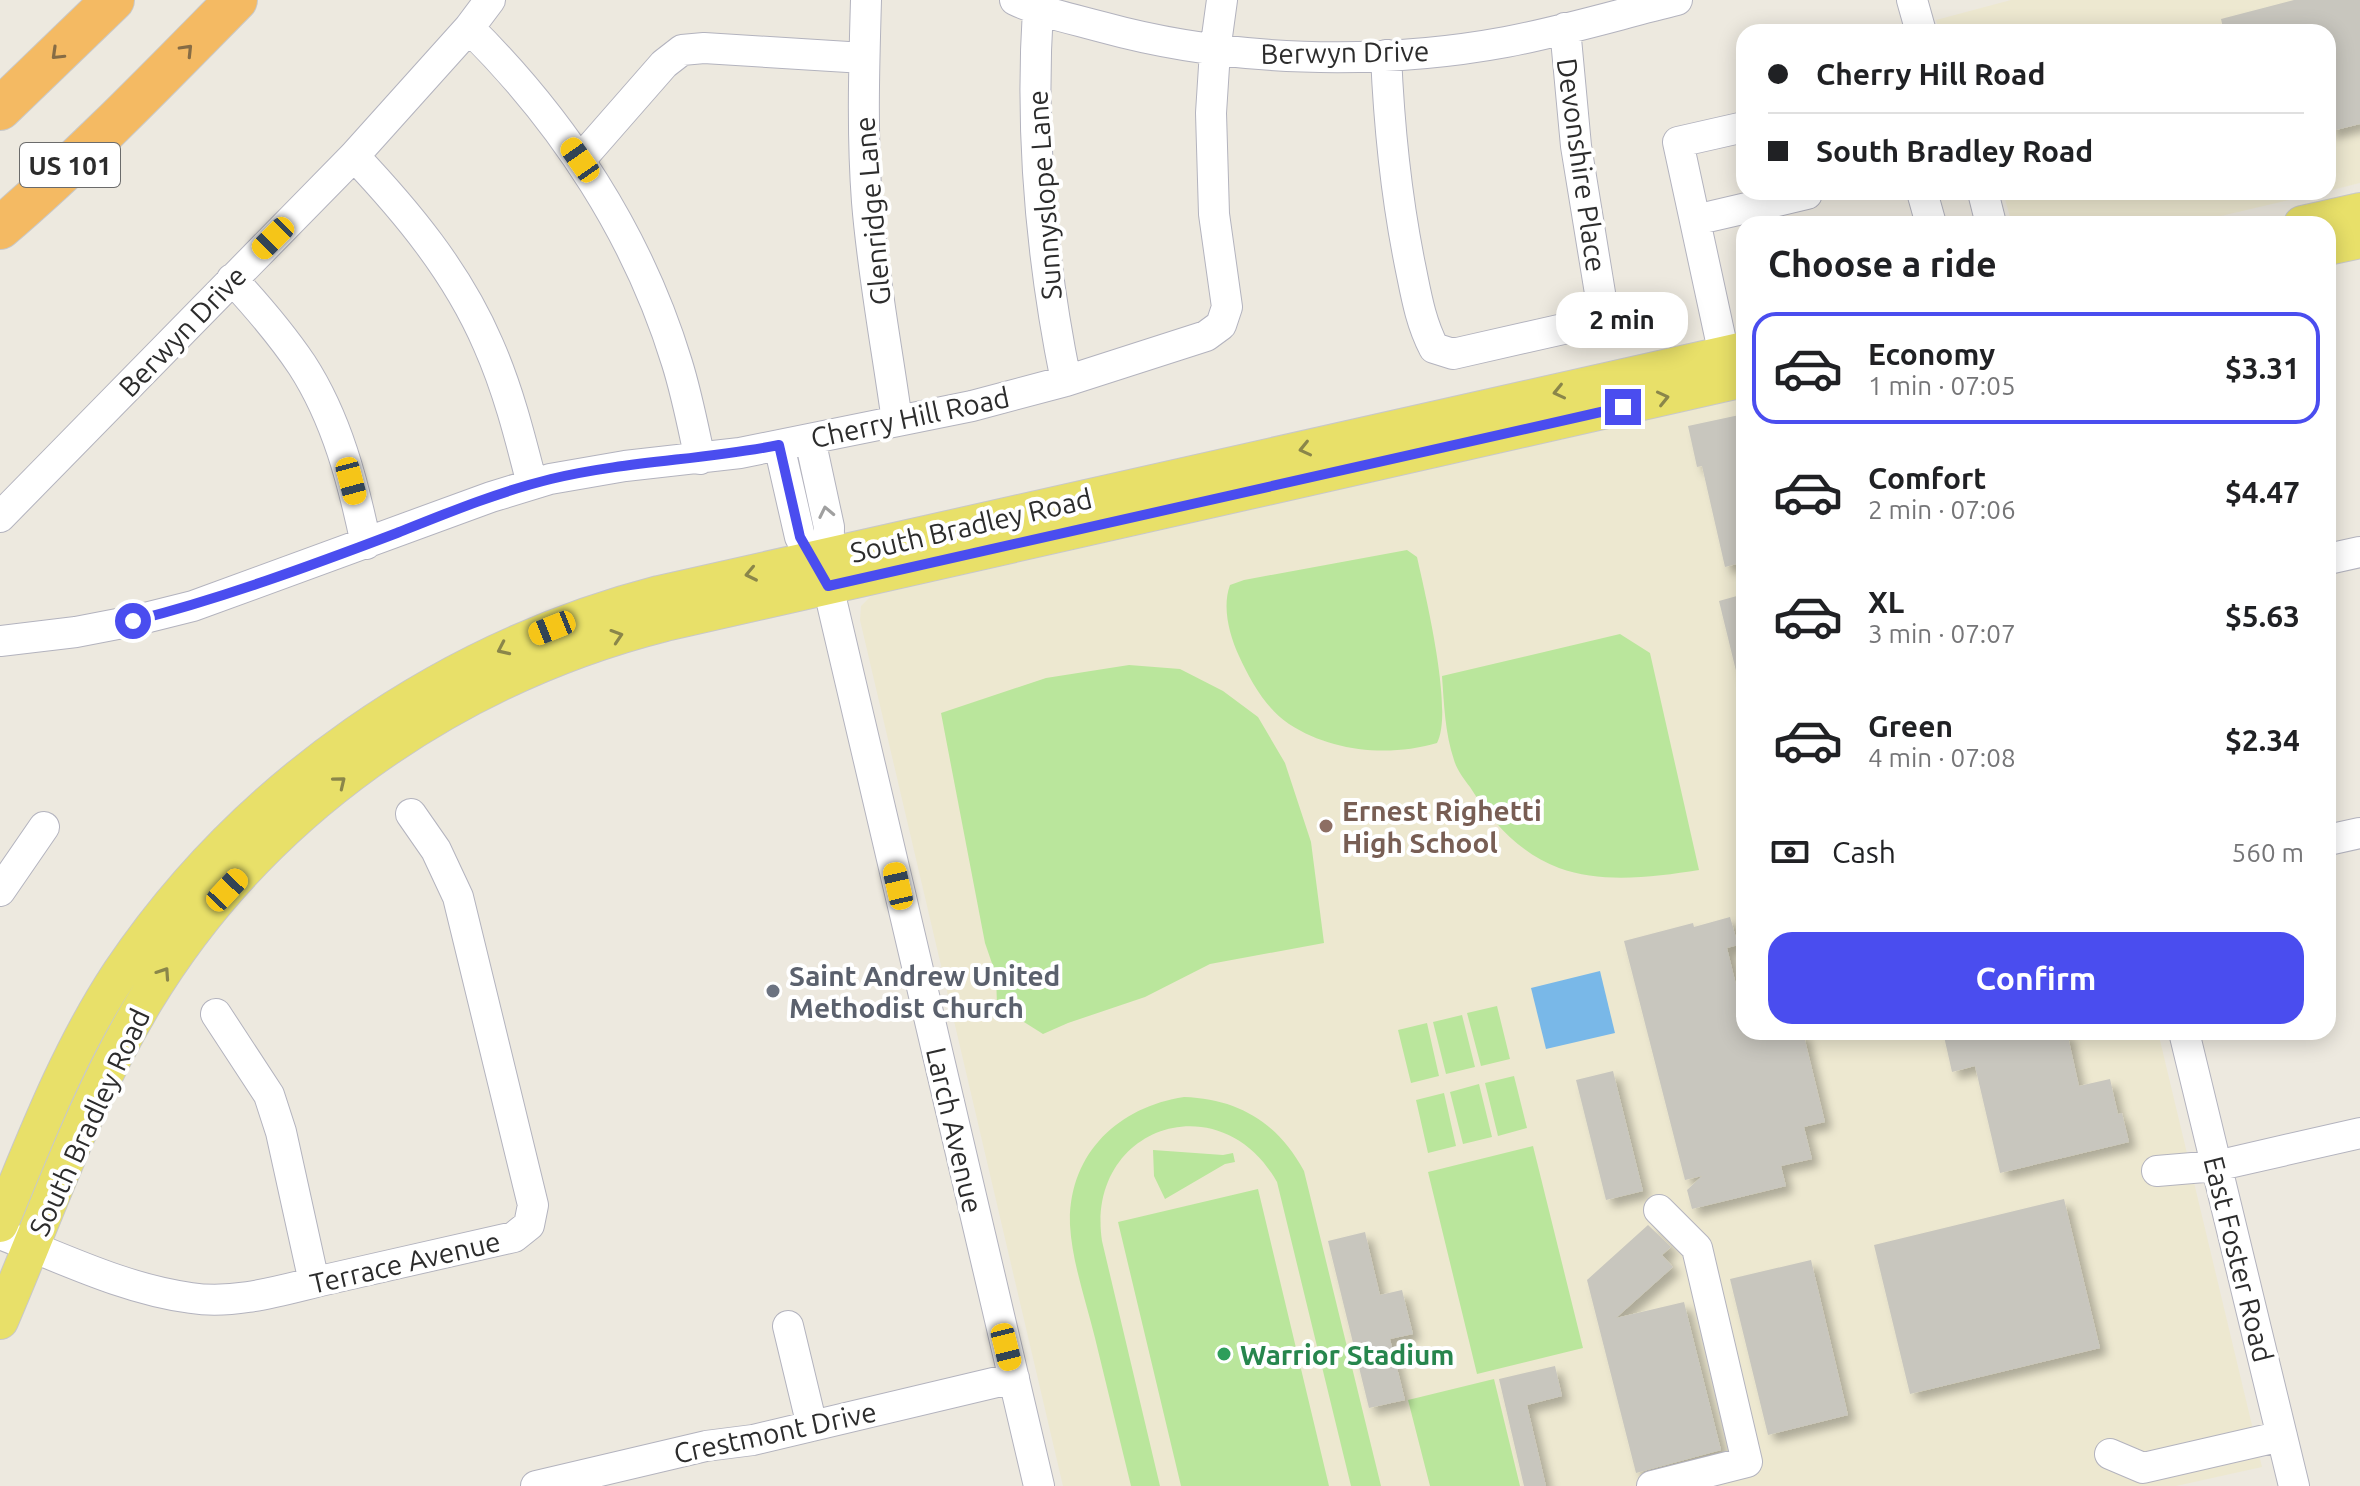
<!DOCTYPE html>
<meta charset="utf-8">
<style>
:root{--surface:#fff;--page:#f2f2f2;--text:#202124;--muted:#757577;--line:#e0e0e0;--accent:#4a4def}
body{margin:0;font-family:Ubuntu,sans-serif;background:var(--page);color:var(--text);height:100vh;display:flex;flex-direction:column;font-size:30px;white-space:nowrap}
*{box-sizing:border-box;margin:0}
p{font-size:26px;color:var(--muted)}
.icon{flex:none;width:44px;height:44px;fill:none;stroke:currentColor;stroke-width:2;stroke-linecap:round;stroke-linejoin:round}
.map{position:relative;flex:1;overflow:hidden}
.drawer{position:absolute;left:1736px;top:216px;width:600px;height:824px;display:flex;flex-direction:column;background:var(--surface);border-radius:24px;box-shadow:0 4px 20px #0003}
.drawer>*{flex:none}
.banner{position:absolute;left:1736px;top:24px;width:600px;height:176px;border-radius:24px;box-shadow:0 4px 20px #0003;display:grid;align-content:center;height:176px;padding:0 32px;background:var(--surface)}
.end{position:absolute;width:36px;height:36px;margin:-18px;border:10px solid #4a4def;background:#fff;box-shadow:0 0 0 4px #fff}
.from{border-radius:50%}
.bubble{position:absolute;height:56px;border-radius:24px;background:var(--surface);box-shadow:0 4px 20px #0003;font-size:26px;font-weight:600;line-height:56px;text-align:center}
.car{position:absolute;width:24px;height:48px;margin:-24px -12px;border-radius:10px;box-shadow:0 0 6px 2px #0007;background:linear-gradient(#f5c518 24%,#345 0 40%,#f5c518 0 76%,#345 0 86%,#f5c518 0)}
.banner b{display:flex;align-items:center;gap:28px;height:76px;font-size:30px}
.banner b+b{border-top:2px solid var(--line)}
.banner i{width:20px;height:20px;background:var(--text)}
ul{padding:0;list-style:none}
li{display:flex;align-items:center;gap:24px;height:112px;margin:0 16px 12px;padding:0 16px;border:4px solid transparent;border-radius:24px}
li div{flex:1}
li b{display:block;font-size:30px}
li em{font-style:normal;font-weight:600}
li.active{border-color:var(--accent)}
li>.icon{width:72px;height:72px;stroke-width:1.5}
h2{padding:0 32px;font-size:36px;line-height:96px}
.pay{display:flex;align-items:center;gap:20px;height:88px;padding:0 32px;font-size:30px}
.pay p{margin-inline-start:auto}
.button{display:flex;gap:16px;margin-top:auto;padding:16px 32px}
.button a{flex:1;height:92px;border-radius:24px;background:var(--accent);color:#fff;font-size:32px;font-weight:600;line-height:92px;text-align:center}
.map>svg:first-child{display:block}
.education{fill:#ede8d0}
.pitch{fill:#bae69c}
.water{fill:#79b8e8}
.building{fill:#c8c6be;filter:url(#shadow)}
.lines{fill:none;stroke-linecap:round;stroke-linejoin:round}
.minor-casing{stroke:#b3b3be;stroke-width:32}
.major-casing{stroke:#c8c8c8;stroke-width:38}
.highway-casing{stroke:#c8c8c8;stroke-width:44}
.minor{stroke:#fff;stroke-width:30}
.major{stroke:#e8e069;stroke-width:36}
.highway{stroke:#f4ba63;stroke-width:42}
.oneway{stroke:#866c45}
.oneway2{stroke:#8a864a}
.oneway3{stroke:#a0a0a0}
.route{stroke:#4a4def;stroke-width:10}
.education-dot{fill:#8d6e63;stroke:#fff;stroke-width:3}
.worship-dot{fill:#6b7280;stroke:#fff;stroke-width:3}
.leisure-dot{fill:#2e9e5b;stroke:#fff;stroke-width:3}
.labels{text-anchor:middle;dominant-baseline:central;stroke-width:8;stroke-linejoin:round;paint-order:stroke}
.shield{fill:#fff;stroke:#6b6b6b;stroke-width:2}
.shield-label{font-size:26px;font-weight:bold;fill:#2c2c2c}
.street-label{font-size:28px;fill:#2c2c2c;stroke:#fff}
.education-label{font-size:28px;font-weight:bold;fill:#785e54;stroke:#fff;text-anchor:start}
.worship-label{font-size:28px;font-weight:bold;fill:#5b616d;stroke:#fff;text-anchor:start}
.leisure-label{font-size:28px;font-weight:bold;fill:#27864d;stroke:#fff;text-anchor:start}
</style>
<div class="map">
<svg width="2360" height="1486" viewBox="0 0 2360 1486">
<defs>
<filter id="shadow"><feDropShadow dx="7" dy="7" stdDeviation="4" flood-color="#0004"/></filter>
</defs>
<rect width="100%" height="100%" fill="#ede9df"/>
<path class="education" d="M2011,0H2360V183L2328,191V32H1940L1936,20Z
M2003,192H2323L2187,224H2012Z
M1744,398V1032H2158L2262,1467L2176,1486H1063L860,620L861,606L871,596Z"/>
<path class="pitch" d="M1407,550L1417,557C1425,593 1454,712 1437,743C1389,757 1332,752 1289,724C1266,709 1250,680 1239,656C1229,634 1222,607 1230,585L1244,580Z
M1620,634L1650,653L1699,870C1654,877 1603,884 1559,868C1519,853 1491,821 1470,787C1464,779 1457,770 1454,760C1445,733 1444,704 1442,676Z
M1129,665L1180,669L1223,691L1258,717L1285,763L1311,842L1324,943L1210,964L1145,997L1068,1023L1043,1034L997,1005L996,975L985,943L941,713L1046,678Z
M1497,1006L1510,1059L1481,1066L1467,1013Z
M1462,1015L1475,1067L1446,1074L1433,1022Z
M1427,1023L1439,1076L1411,1083L1398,1030Z
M1514,1076L1527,1128L1498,1136L1485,1083Z
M1479,1084L1492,1137L1463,1144L1450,1092Z
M1444,1093L1456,1146L1428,1153L1416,1100Z
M1184,1097C1239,1099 1278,1123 1304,1171L1381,1486H1351L1277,1182C1220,1081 1085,1127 1102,1241L1160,1486H1131C1119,1437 1107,1387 1095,1338C1086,1301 1072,1262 1070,1225C1068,1154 1118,1107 1184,1097Z
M1533,1146L1583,1348L1477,1374L1428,1172Z
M1153,1150L1223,1155L1233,1153L1235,1162L1225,1164L1165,1199L1154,1176Z
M1258,1189L1329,1486H1181L1118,1222Z
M1494,1379L1520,1486H1430L1408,1400Z"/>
<path class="water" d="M1600,971L1615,1033L1546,1049L1531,988Z"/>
<path class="building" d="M2294,0H2360V124L2328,132V32H2224L2221,19Z
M1744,414V562L1725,567L1702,466L1697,467L1688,426Z
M1744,594V678L1738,679L1719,601Z
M1730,917L1738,945L1727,948L1739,997L1744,995V1032H1803L1825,1122L1804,1127L1812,1159L1781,1166L1786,1186L1692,1209L1687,1190L1702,1176L1685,1180L1624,941L1693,923L1694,927Z
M1943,1032H2067L2079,1086L2110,1079L2118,1114L2122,1113L2129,1142L2000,1173L1975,1066L1952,1072Z
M1613,1071L1643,1191L1606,1200L1576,1080Z
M2064,1199L2100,1348L1910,1394L1874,1245Z
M1648,1225L1671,1247L1662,1255L1673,1267L1616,1318L1684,1302L1721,1450L1636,1473L1587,1280Z
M1365,1232L1380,1295L1402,1290L1413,1334L1390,1339L1405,1400L1369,1408L1328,1241Z
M1811,1260L1848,1415L1768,1435L1730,1279Z
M1555,1366L1562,1396L1527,1405L1546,1486H1524L1499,1379Z"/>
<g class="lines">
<defs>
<path id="minor" d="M866,0C864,68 862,135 867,202C873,276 887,348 897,421
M1015,0C1042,13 1073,19 1102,27C1229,62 1376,66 1506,42C1564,31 1620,14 1677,0
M1912,0L1921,32
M1038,9C1030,134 1041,258 1066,381
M469,28C564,122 638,235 677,363C687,395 693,427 700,459
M1386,55C1389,126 1396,195 1410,265C1416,294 1420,321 1434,348L1453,354L1581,325L1594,312L1600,293L1576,146L1565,28
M354,156C407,212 457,272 488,344C508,389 520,437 532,484
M580,160L664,64L682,50L704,48L864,58
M1922,192L1931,224
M1983,192L1991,224
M1695,220L1807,194L1806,192
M232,279C257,306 281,334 302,365C337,419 353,482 366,544
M1724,355L1678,142L1744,127
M810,439L829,527L828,586L1039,1486
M779,445L800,537L823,578
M0,517L354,156L469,28L490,0
M2328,559L2360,552
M0,641L76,632L133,621L193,606L491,497L550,479L625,466L740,453L972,406L1066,381L1206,336L1221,325L1227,307L1214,214L1211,113L1215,51L1222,0
M2328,840L2360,833
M0,891L44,827
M216,1014L269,1095L281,1132L314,1282
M2184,1032L2294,1486
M2157,1171L2216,1166L2360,1133
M0,1234C62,1258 124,1289 191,1298C237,1305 285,1289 329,1279C391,1265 453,1251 514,1237L529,1225L533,1205L458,897L436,850L411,814
M788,1326L812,1426
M2110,1454L2143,1468L2282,1436
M536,1486L706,1446L753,1440L1014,1378
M1652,1486L1747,1462L1697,1248L1659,1210"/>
<path id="major" d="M2302,224L2360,211
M2328,247L2360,240
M0,1224C35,1139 69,1050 120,973C245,787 443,650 659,594L1744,350
M0,1321C46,1214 84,1102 145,1001C259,812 452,677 665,623L1744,379"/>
<path id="highway" d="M0,109L113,0
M0,228C83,157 159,78 236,0"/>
</defs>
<use href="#minor" class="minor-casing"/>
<use href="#major" class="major-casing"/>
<use href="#highway" class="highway-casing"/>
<use href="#minor" class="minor"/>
<use href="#major" class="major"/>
<use href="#highway" class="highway"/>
</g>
<defs><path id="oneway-chevron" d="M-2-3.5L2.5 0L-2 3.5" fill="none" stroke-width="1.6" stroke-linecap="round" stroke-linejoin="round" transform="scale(2)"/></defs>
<g class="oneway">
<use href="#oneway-chevron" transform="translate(187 50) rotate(-46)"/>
<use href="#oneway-chevron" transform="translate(57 54) rotate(136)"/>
</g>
<g class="oneway2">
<use href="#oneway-chevron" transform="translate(1559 392) rotate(167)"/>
<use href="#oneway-chevron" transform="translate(1663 398) rotate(-13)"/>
<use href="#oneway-chevron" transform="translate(1305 449) rotate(167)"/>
<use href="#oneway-chevron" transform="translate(751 574) rotate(168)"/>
<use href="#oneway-chevron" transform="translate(617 636) rotate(-18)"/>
<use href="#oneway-chevron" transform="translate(503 649) rotate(155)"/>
<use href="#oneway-chevron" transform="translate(340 782) rotate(-39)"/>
<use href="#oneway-chevron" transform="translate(164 973) rotate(-56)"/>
</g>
<use class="oneway3" href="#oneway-chevron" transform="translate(826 512) rotate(-102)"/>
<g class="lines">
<path class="route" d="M133,621C223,598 310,566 397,533C447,513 498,492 551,479C626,461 703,460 779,445L800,537L828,586L1623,407"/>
</g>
<circle class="education-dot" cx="1326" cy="826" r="8"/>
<circle class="worship-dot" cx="773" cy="991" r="8"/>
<circle class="leisure-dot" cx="1224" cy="1354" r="8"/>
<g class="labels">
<rect class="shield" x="20" y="143" width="100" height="44" rx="6"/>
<g class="shield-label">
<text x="70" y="165">US 101</text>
</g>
<g class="street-label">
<text transform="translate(1345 52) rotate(-1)">Berwyn Drive</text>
<text transform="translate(1582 165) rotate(82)">Devonshire Place</text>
<text transform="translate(1044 195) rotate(-94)">Sunnyslope Lane</text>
<text transform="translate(872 211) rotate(-95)">Glenridge Lane</text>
<text transform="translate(182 331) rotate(-46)">Berwyn Drive</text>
<text transform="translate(910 417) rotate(-12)">Cherry Hill Road</text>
<text transform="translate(971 525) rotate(-13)">South Bradley Road</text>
<text transform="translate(89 1122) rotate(-65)">South Bradley Road</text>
<text transform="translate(955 1130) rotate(77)">Larch Avenue</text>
<text transform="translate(2239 1259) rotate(76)">East Foster Road</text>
<text transform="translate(405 1262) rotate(-13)">Terrace Avenue</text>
<text transform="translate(775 1432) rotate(-12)">Crestmont Drive</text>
</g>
<g class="education-label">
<text x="1342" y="810">Ernest Righetti<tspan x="1342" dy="32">High School</tspan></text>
</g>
<g class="worship-label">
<text x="789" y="975">Saint Andrew United<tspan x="789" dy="32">Methodist Church</tspan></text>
</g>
<g class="leisure-label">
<text x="1240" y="1354">Warrior Stadium</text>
</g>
</g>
</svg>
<i class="end from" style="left:133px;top:621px"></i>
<i class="end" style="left:1623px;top:407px"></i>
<div class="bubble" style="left:1556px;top:292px;width:132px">2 min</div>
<i class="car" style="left:580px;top:160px;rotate:325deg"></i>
<i class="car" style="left:273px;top:238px;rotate:225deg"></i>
<i class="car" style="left:351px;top:481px;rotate:165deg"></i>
<i class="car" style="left:552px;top:628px;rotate:248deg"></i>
<i class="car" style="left:898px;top:886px;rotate:347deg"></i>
<i class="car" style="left:227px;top:890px;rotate:43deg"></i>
<i class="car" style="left:1006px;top:1347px;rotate:166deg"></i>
<div class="banner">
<b><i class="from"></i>Cherry Hill Road</b>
<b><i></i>South Bradley Road</b>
</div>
<section class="drawer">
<h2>Choose a ride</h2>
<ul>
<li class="active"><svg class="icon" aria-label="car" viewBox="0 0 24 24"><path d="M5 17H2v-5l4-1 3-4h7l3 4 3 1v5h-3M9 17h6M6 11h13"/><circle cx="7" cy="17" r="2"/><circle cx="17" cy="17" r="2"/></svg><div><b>Economy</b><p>1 min · 07:05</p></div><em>$3.31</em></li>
<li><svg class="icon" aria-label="car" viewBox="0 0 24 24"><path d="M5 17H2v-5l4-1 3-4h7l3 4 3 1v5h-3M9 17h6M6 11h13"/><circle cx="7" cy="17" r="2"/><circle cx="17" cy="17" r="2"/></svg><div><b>Comfort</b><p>2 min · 07:06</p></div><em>$4.47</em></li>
<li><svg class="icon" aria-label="car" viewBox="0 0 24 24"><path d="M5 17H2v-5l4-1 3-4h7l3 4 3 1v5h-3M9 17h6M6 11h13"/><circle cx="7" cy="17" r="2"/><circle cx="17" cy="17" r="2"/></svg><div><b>XL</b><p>3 min · 07:07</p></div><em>$5.63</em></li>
<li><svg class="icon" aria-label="car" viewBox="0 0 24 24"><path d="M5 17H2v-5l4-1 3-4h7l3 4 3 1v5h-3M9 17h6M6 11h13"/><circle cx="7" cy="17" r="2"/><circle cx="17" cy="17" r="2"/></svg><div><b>Green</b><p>4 min · 07:08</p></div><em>$2.34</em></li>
</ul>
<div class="pay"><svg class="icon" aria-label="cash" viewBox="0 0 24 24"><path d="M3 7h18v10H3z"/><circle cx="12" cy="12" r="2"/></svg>Cash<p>560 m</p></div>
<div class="button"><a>Confirm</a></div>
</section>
</div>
